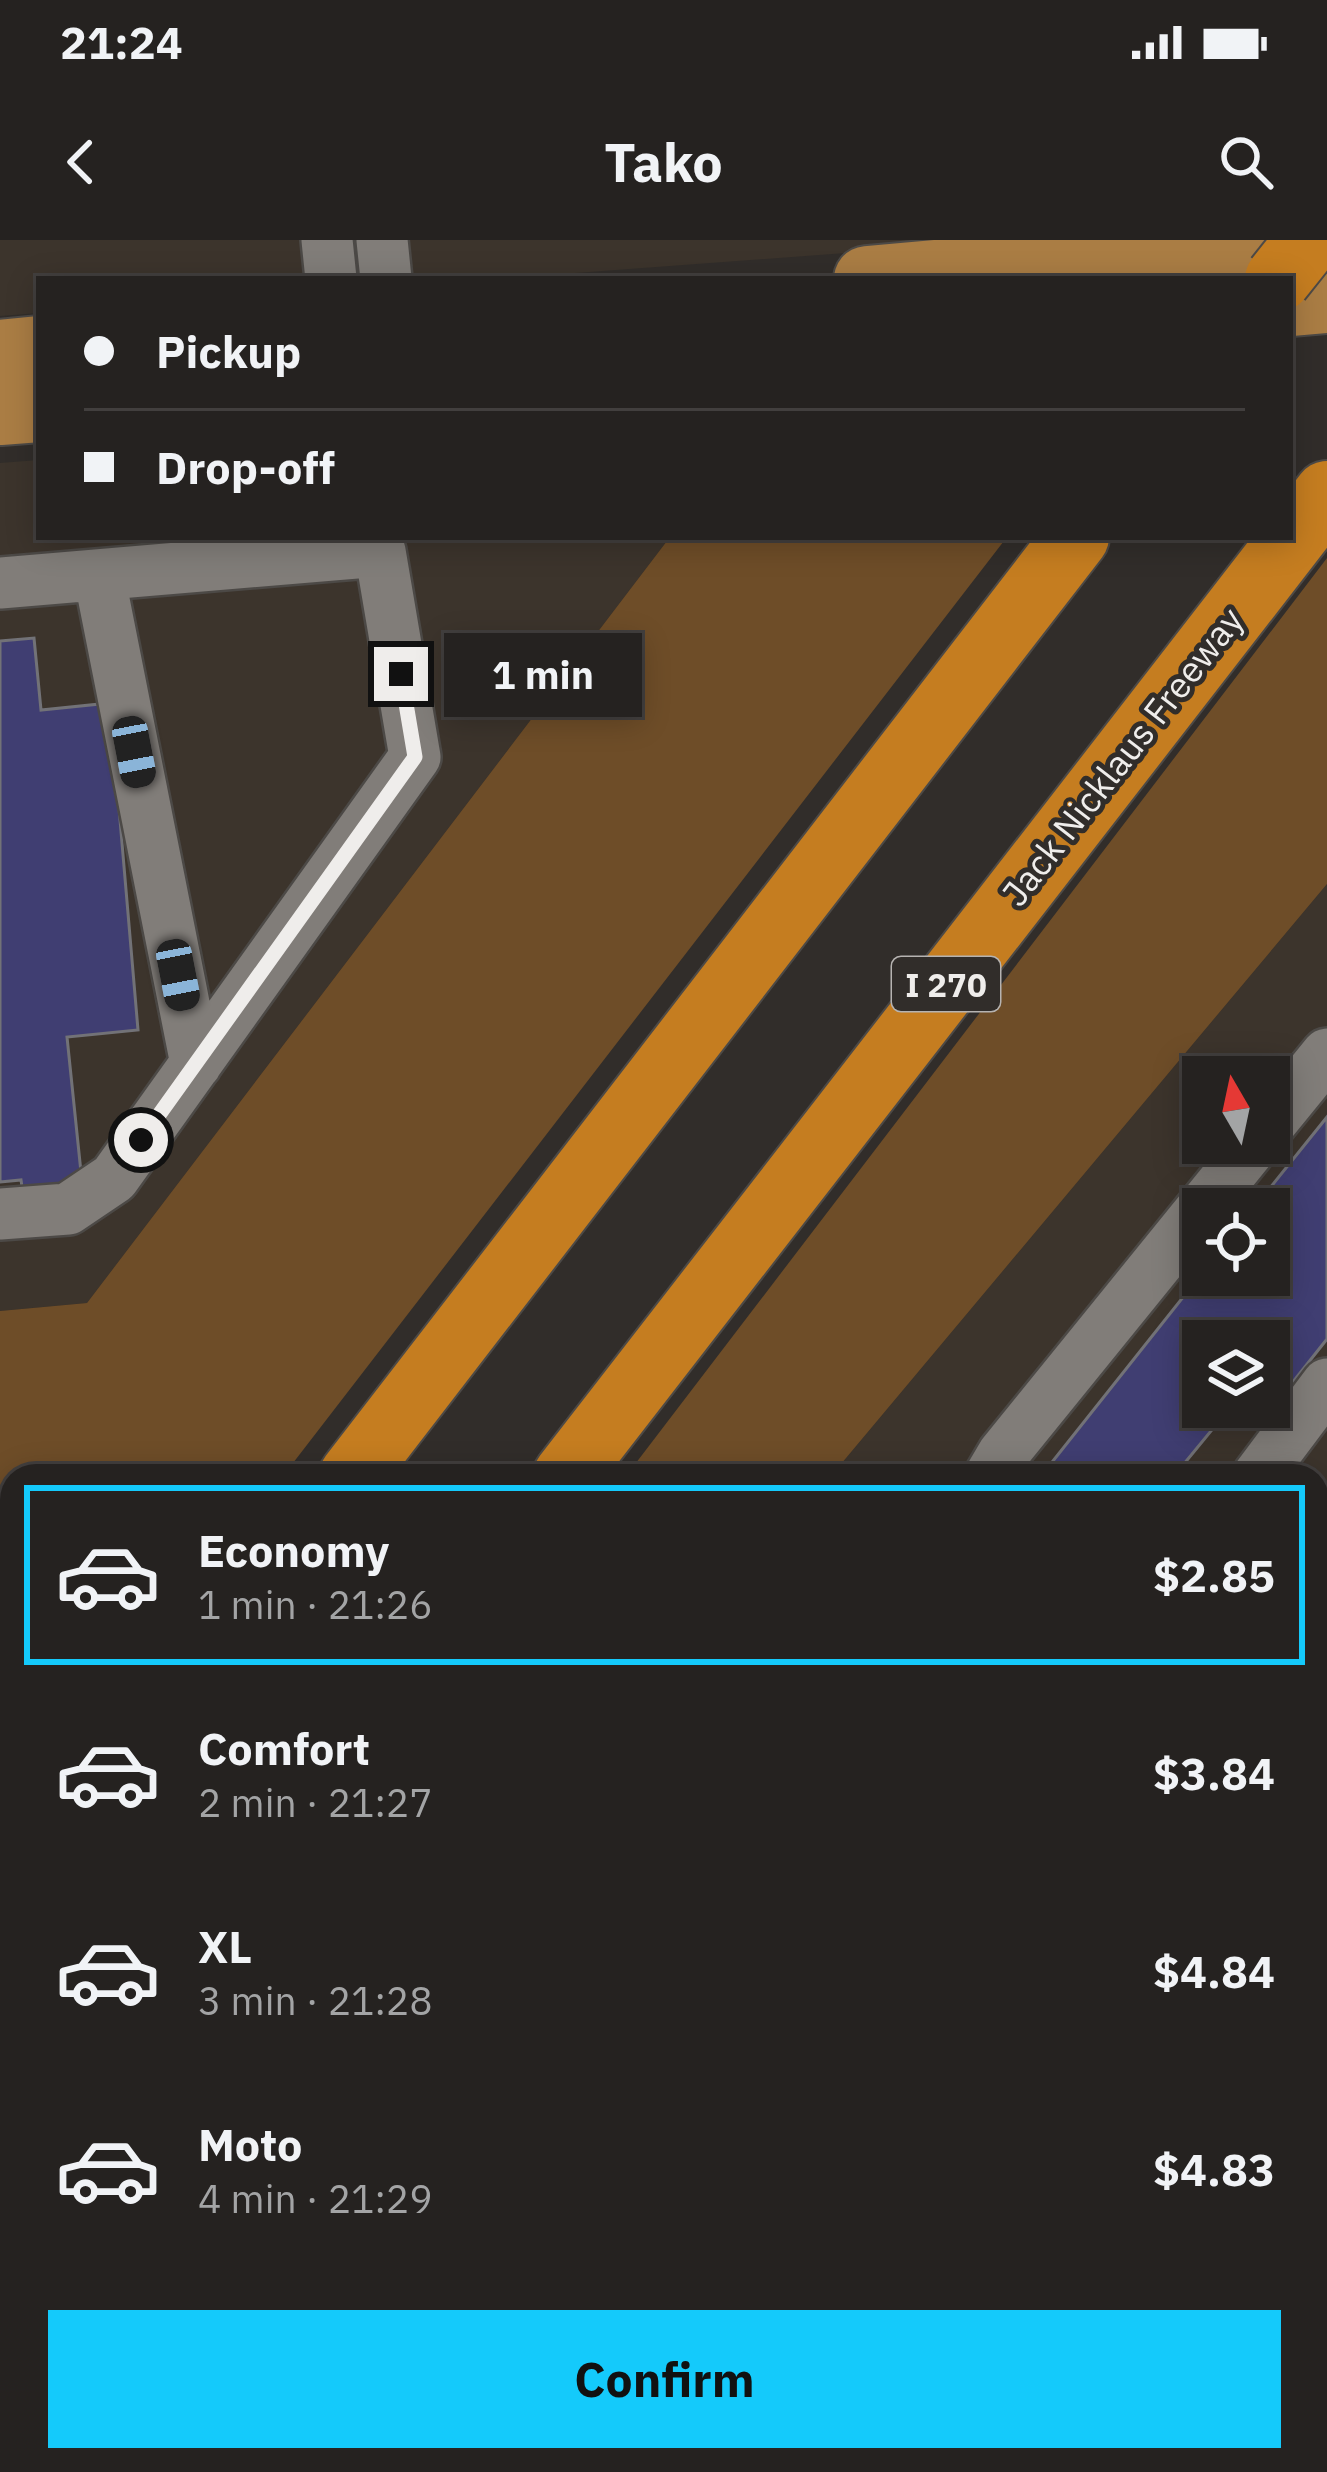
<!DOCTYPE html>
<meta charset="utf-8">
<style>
:root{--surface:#252220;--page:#2d2a29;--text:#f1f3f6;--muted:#a3a4a5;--line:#423f3e;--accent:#14cafb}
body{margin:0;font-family:"IBM Plex Sans",sans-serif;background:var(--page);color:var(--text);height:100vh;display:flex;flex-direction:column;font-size:45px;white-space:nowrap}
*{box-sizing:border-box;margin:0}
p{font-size:39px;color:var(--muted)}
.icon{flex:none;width:66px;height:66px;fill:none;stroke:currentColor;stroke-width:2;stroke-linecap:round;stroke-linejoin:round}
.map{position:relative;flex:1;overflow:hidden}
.details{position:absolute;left:0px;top:1224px;width:1329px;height:1008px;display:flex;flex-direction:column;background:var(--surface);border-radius:36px 36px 0 0;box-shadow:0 6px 30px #0003,0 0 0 3px var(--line)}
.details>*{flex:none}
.banner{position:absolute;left:36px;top:36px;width:1257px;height:264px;border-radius:0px;box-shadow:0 6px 30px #0003,0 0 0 3px var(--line);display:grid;align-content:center;height:264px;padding:0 48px;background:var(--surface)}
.needle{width:78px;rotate:351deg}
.controls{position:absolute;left:1182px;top:816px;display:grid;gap:24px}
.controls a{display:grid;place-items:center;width:108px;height:108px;border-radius:0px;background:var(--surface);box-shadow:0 6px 30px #0003,0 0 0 3px var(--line);font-size:60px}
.end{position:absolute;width:54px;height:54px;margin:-27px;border:15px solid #efedeb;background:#111;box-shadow:0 0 0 6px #111}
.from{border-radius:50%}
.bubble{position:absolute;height:84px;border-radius:0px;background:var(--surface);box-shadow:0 6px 30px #0003,0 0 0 3px var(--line);font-size:39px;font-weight:700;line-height:84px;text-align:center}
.car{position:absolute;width:36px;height:72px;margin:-36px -18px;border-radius:15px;box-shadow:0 0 9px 3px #0007;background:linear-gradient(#222 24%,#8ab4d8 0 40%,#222 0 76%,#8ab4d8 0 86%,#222 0)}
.banner b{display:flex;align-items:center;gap:42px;height:114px;font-size:45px}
.banner b+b{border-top:3px solid var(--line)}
.banner i{width:30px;height:30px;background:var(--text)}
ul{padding:21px 0 0;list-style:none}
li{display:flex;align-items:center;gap:36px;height:180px;margin:0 24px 18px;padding:0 24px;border:6px solid transparent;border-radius:0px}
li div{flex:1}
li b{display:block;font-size:45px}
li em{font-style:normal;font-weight:700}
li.current{border-color:var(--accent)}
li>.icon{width:108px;height:108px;stroke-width:1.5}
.cta{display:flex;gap:24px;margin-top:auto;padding:24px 48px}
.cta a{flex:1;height:138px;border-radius:0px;background:var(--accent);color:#111;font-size:48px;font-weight:700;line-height:138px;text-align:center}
.status{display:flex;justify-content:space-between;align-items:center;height:84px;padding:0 60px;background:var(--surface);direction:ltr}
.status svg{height:33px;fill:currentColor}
header{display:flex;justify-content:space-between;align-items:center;height:156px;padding:0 48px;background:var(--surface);font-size:54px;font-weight:700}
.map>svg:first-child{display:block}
.built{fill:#3c342c;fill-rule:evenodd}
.green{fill:#6e4d28}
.building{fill:#403e72;stroke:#727277;stroke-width:3}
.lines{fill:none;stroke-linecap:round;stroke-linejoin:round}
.minor-casing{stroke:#4c4946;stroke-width:56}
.major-casing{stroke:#4c4946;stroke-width:70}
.highway-casing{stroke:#4c4946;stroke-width:70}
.minor{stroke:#817d79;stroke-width:51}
.major{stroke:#aa7d44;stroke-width:66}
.highway{stroke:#c57d20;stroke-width:66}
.highway-bridge-casing{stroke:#4c4946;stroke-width:70;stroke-linecap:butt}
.highway-bridge{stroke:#c57d20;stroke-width:66}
.route{stroke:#efedeb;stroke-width:15}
.labels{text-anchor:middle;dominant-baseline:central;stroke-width:10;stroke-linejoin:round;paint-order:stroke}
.shield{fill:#312d2a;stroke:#b6b3b1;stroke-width:3}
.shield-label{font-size:33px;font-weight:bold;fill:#efedeb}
.street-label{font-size:36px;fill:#efedeb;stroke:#312d2a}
</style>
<div class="status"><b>21:24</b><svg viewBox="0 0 49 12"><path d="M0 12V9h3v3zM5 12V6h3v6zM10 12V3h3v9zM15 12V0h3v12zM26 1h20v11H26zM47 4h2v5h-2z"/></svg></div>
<header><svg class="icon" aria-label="back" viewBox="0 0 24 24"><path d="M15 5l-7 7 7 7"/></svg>Tako<svg class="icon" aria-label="search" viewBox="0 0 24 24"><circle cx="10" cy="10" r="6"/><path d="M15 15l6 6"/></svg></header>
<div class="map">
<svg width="1327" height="2232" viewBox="0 0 1327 2232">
<rect width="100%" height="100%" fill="#312d2a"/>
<path class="built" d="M0,0H1022L494,39H39V73L0,76Z
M39,220V297H670L87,1063L0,1071V223Z
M1327,644V2194L1317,2193V1236H831ZM1203,837H1269V903H1203ZM1203,969H1269V1035H1203ZM1203,1101H1269V1167H1203Z"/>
<path class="green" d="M670,297H1007L283,1236H12V1588L0,1604V1071L87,1063Z
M1327,318V644L831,1236H626Z
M12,2039V2220H1317V2193L1327,2194V2232H0V2056Z"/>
<path class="building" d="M34,398L41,470L110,463L138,790L67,797L82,942L22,947L21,940L0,942V401Z
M1327,877V1099L1281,1157L1269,1149V1101H1203V1167H1251L1232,1188L1220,1180L1174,1236H1041L1203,1032L1269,1035V969H1253Z
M1327,1954V2093L1317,2095V1955Z"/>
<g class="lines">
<defs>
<path id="minor" d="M327,0L331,39
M382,0L386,39
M99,335L196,824
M0,343L380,311L415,517L114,938L68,969L0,974
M1269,885L1327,814
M990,1236L1003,1214L1255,903
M1258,1236L1327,1144
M1317,1490L1327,1489
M1317,1585L1327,1583
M1317,1696L1327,1694
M1317,1787L1327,1786
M1317,1904L1327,1902
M1317,2138L1327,2140"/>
<path id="major" d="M867,39L1311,0
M1290,63L1327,60
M0,113L39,109
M0,172L39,169"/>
<path id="highway" d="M352,1236L1076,297
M566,1236L1327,254
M0,1700L12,1684
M0,1967L12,1951"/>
</defs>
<use href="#minor" class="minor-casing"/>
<use href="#major" class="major-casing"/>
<use href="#highway" class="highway-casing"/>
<use href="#minor" class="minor"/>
<use href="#major" class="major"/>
<use href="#highway" class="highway"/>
<defs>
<path id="highway-bridge" d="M1278,39L1309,0"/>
</defs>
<use href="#highway-bridge" class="highway-bridge-casing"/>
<use href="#highway-bridge" class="highway-bridge"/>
</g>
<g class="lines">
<path class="route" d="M141,900L415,517L401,434"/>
</g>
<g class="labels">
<rect class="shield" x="892" y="717" width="108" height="54" rx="9"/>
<g class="shield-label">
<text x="946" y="744">I 270</text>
</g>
<g class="street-label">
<text transform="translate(1122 516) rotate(-52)">Jack Nicklaus Freeway</text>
</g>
</g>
</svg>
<div class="controls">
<a><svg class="needle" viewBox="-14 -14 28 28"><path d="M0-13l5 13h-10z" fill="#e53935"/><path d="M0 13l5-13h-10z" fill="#a3a4a5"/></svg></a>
<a><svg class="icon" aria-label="locate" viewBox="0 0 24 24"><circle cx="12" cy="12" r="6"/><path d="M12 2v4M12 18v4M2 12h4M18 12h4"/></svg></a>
<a><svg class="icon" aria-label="layers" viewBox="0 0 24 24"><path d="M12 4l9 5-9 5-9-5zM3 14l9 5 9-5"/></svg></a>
</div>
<i class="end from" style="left:141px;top:900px"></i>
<i class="end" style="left:401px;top:434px"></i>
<div class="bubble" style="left:444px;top:393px;width:198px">1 min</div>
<i class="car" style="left:134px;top:512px;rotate:169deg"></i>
<i class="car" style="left:178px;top:735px;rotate:169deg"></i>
<div class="banner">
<b><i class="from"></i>Pickup</b>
<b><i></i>Drop-off</b>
</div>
<section class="details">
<ul>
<li class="current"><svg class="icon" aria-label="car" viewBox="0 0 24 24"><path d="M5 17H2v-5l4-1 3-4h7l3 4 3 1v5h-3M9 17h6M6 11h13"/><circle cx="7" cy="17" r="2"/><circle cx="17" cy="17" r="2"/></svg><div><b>Economy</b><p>1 min · 21:26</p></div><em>$2.85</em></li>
<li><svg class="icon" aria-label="car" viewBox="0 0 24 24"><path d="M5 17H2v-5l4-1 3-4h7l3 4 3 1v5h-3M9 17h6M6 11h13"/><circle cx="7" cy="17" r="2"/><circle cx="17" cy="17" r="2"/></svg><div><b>Comfort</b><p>2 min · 21:27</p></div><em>$3.84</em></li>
<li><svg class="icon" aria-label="car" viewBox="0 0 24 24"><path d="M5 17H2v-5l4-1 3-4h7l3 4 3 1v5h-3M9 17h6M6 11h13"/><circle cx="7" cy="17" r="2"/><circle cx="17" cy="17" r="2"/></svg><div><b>XL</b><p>3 min · 21:28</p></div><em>$4.84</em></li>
<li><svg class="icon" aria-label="car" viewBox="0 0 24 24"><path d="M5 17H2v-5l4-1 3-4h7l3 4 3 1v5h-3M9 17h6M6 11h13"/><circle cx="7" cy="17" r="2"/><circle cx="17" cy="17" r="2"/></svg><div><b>Moto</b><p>4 min · 21:29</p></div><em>$4.83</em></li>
</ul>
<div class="cta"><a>Confirm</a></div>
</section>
</div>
